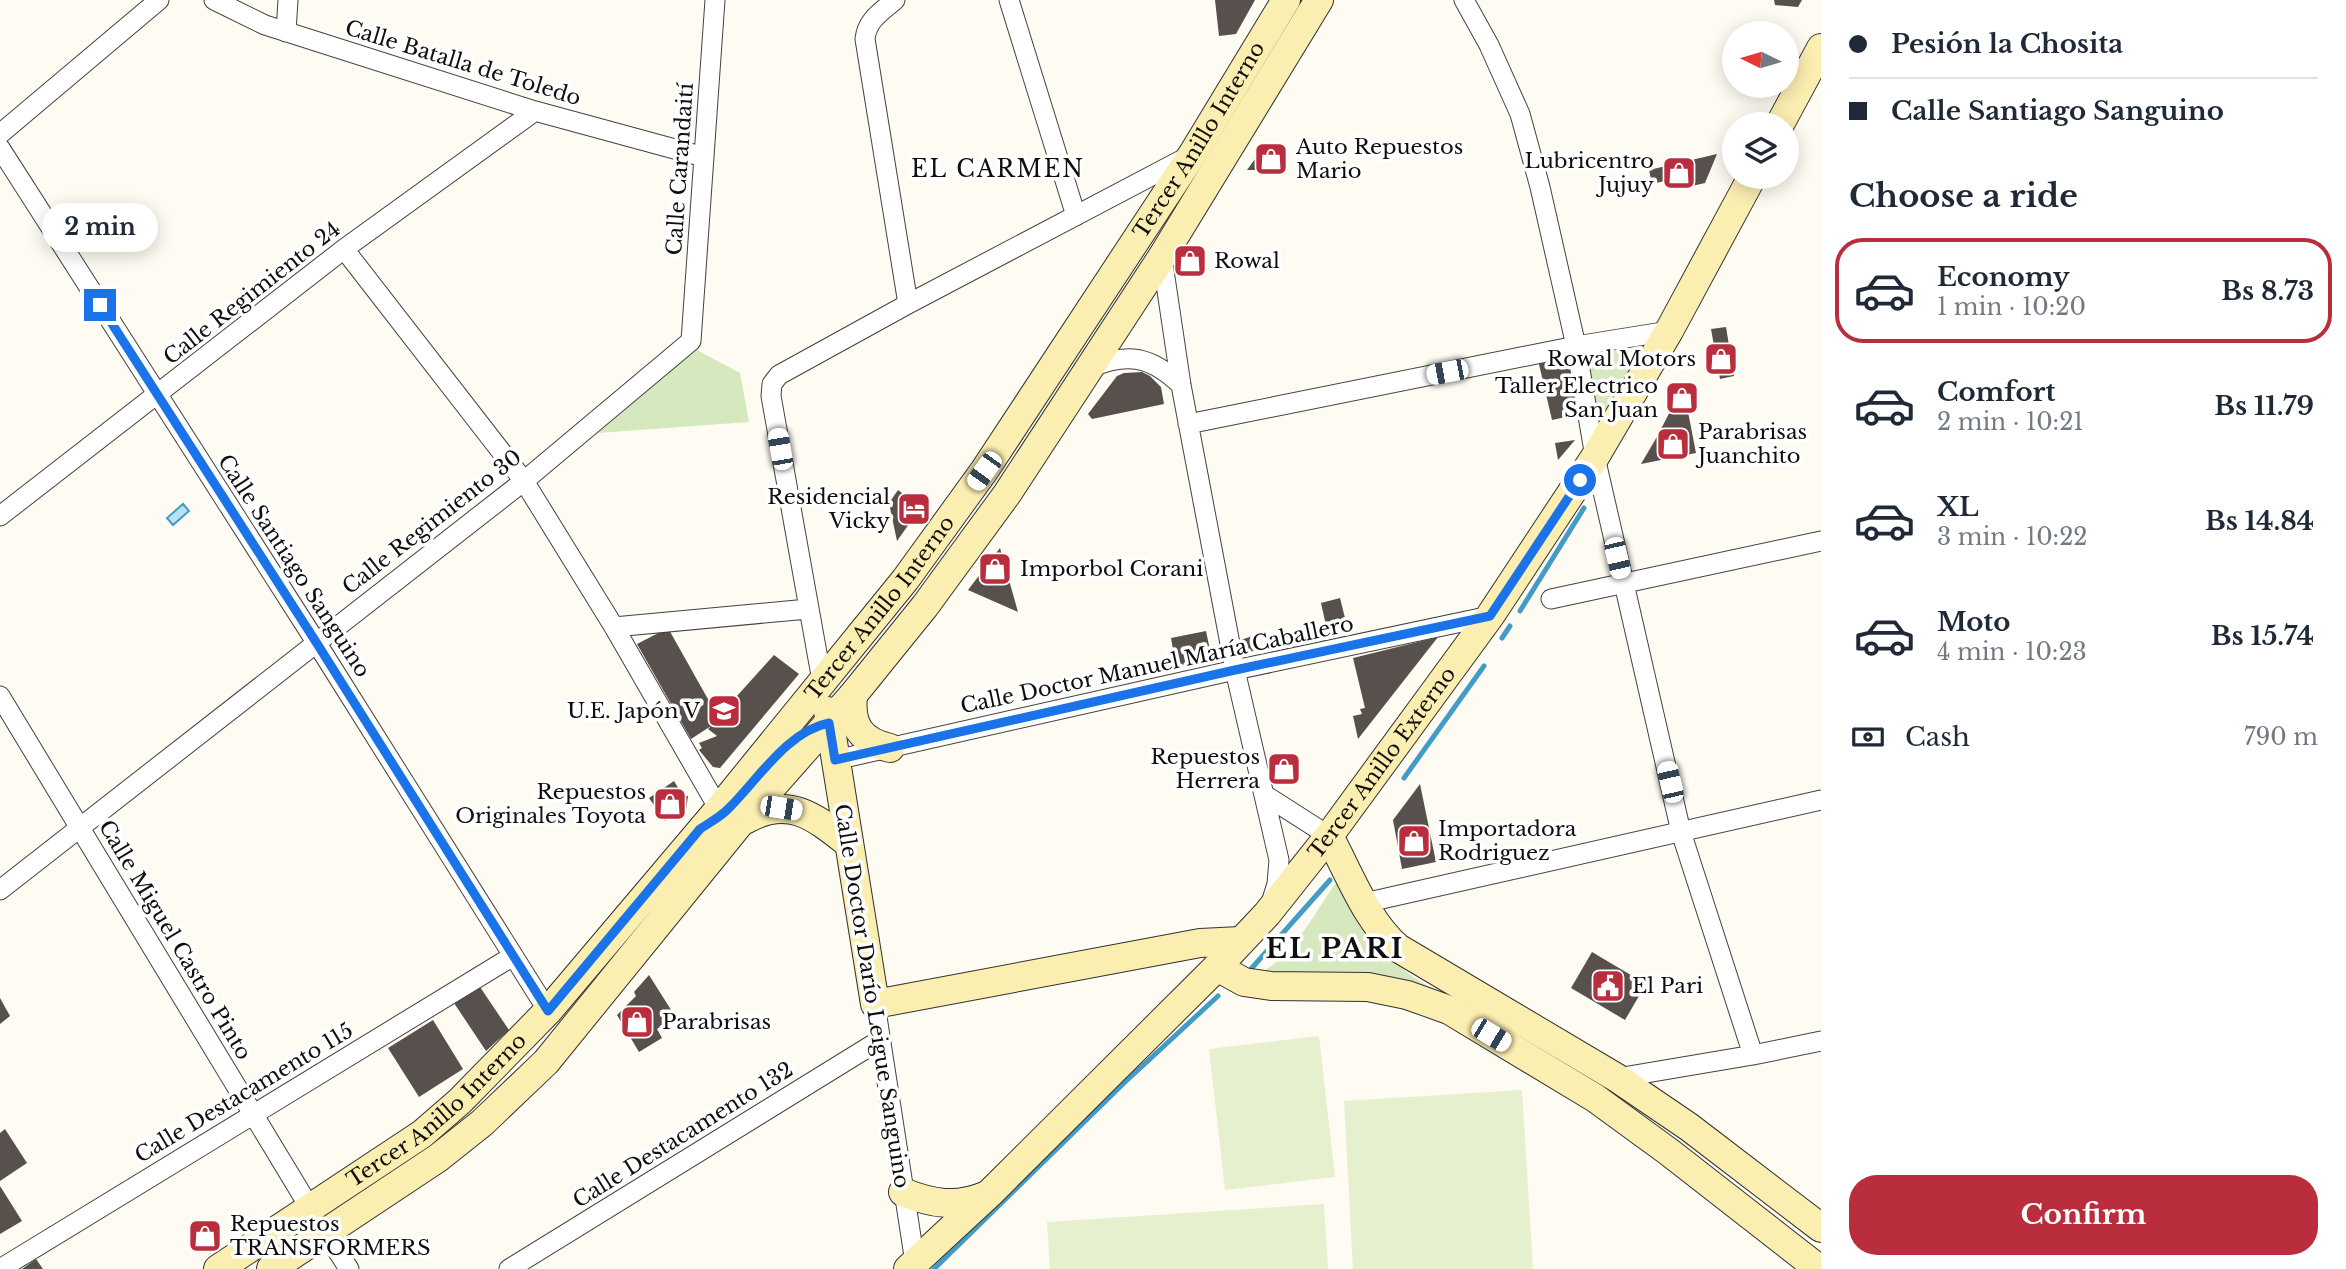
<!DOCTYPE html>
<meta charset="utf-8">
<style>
:root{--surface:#fff;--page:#f2f2f3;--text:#1f2937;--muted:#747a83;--line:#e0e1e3;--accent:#ba2d3d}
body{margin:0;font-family:"Libre Baskerville",serif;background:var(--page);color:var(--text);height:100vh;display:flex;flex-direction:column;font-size:26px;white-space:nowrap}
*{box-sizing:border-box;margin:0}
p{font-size:23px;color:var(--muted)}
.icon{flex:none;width:38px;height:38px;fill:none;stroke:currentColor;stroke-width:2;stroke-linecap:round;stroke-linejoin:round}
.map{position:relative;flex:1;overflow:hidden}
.sheet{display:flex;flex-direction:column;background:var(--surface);width:525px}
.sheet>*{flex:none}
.banner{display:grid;align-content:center;height:154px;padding:0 28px;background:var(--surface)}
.needle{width:46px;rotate:275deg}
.tools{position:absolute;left:1722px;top:21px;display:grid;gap:14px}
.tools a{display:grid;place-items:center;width:77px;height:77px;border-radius:50%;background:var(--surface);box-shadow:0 4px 18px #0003;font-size:35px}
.end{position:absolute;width:32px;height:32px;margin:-16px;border:9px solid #1a73e8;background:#fff;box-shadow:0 0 0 4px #fff}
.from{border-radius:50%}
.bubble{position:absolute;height:49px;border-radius:24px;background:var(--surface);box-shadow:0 4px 18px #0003;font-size:23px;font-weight:700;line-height:49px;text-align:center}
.car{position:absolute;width:21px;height:42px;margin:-21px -10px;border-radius:9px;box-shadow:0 0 5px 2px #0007;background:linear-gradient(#fff 24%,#345 0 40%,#fff 0 76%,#345 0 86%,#fff 0)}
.banner b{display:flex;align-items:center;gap:24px;height:66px;font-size:26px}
.banner b+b{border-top:2px solid var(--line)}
.banner i{width:18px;height:18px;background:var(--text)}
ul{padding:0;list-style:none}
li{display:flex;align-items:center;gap:21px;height:105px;margin:0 14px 10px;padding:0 14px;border:4px solid transparent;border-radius:28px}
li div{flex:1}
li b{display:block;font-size:26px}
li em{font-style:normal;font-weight:700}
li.selected{border-color:var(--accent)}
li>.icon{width:63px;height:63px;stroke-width:1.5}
h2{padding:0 28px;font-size:32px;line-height:84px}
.pay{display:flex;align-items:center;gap:18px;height:77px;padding:0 28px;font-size:26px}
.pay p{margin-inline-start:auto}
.action{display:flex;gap:14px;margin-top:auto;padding:14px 28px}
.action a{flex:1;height:80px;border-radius:28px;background:var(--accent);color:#fff;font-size:28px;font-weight:700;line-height:80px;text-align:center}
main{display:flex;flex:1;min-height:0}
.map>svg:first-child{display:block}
.green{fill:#d6e8bd}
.pitch{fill:#e6efce}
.water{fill:#b9e1f3;stroke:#439bc7;stroke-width:2}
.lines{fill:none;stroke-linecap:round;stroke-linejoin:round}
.stream{stroke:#439bc7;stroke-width:5}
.building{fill:#58504c}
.street-casing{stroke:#424242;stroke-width:21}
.secondary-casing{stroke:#313131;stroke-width:30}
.street{stroke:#fff;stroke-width:19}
.secondary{stroke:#fbeeb1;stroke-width:28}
.route{stroke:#1a73e8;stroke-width:9}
.labels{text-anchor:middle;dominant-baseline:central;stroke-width:7;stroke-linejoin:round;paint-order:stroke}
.street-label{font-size:21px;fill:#0f0f0f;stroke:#fff}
.poi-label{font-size:21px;fill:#0f0f0f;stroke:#fff;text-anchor:start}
.neighbourhood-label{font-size:23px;letter-spacing:2px;fill:#0f0f0f;stroke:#fff}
.district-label{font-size:28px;font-weight:bold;letter-spacing:2px;fill:#0f0f0f;stroke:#fff}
</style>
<main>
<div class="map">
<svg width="1821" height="1269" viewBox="0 0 1821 1269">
<rect width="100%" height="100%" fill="#fefbf2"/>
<path class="green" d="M695,349L740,373L749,422L598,433Z
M1615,351L1629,354L1635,371L1607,417L1594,403L1587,369L1594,358Z
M1338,880L1379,946L1409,974L1432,989L1260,973C1296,954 1315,911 1338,880Z"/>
<path class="pitch" d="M1319,1036L1335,1177L1225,1190L1209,1049Z
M1522,1090L1533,1269H1353L1344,1101Z
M1324,1204L1328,1269H1050L1047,1222Z"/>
<path class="water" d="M183,504L189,511L173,525L167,518Z"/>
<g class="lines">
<path class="stream" d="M1520,611L1584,508
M1502,638L1510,626
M1404,778L1484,666
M1251,969L1330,880
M934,1269L1124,1083L1218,996"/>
</g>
<path class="building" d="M1215,0H1255L1236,34L1219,36Z
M1774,0H1802L1798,7L1775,5Z
M1263,148H1287V170H1247Z
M1717,154L1705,183L1683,188L1681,177L1652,184L1649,170Z
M1726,327L1734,376L1720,379L1711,329Z
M1555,356L1563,359L1570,368L1580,414L1552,420L1538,360Z
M1142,372L1150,376L1161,387L1164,404L1092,419L1088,414L1117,376L1124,373Z
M1683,386L1696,453L1641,464L1658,435Z
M1575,440L1558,460L1555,443Z
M898,490L921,507L897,541L889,503Z
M1000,548L1018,612L968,590Z
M1340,598L1347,626L1327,630L1321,603Z
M668,628L718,717L774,655L799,674L720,768L713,767L699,750L702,748L699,743L717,736L708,729L711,726L691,739L637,644Z
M1206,631L1210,650L1204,661L1176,666L1171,638Z
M1256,635L1261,649L1245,653L1239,650L1237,641Z
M1438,637L1358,739L1353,716L1362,714L1360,709L1365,708L1353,658Z
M1294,756L1299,777L1273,782L1269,761Z
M674,781L683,796H688L686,810H681L665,821L649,798Z
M1420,784L1436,862L1402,869L1393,820Z
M1592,952L1646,984L1625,1020L1571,988Z
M649,975L673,1013L662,1019L665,1023L657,1029L662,1038L639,1052L617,1015L636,996L634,992Z
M480,987L509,1030L486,1051L454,1003Z
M0,998L10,1016L0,1024Z
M433,1020L463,1069L419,1097L388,1048Z
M5,1129L27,1163L0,1181V1133Z
M0,1186L22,1221L0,1234Z
M36,1259L43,1269H22Z"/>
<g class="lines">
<defs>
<path id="street" d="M214,0L265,25L535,111L704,157
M895,0C881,12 867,20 865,39L908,304
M1009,0L1076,216
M1464,0L1489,45L1520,114L1540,187L1576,346L1595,457L1681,832L1753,1055
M286,32L288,0
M0,134L159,0
M0,148L316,642L548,1011
M344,249L524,481L614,627L719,809
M1162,257L1181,385L1235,670L1279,860L1277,884L1271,903
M1090,368C1127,352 1151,356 1181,385
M1188,424L1576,346L1669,331
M0,516L344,249L535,111
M1551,599L1821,541
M614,627L808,609
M822,681L771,396L772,384L779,375L908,304L1191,155
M0,696L310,1208
M835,760L1235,670L1490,616
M1265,795L1329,836
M0,890L524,481L691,341L715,0
M1364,903L1821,800
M875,1004L916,1269
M1617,1078L1753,1055L1821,1041
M326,1233L349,1269
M0,1269L513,956
M509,1269L880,1040"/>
<g id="secondary">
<path d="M1780,124L1821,48"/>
<path d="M853,695C850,725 860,741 890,748"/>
<path d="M828,711L875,1004L1200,943L1241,941"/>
<path d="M745,820C788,795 814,816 848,843"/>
<path d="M1329,836C1349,873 1366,920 1398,948L1617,1078L1689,1127L1821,1228"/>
<path d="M1217,967L1244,982L1271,986L1368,987L1407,995L1449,1010L1595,1098L1669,1152L1819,1269"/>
<path d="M903,1192C932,1204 957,1208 987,1195"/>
<path id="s1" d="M218,1269L422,1134L460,1101L548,1011L719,809L905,580L984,471L1192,155L1286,0"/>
<path d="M271,1269L438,1158L482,1123L546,1062L740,823L853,695L925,606L1007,494L1162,257L1319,0"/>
<path id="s2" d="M908,1269L989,1194L1217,967L1267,914L1329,836L1490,616L1595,457L1669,331L1752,177"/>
</g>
</defs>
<use href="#street" class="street-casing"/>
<use href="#secondary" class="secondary-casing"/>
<use href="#street" class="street"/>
<use href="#secondary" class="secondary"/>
</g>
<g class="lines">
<path class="route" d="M100,305L316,642L548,1011L700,829C709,823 720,817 727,810C757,781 787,731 829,723L835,760L1235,670L1490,616L1580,480"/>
</g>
<defs>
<symbol id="shop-square" viewBox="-11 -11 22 22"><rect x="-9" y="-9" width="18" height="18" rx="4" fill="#ba2d3d" stroke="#fff"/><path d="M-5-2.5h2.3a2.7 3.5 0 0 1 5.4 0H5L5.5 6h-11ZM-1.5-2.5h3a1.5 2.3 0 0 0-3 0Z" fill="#fff"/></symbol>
<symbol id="hotel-square" viewBox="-11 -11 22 22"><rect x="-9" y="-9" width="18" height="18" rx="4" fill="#ba2d3d" stroke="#fff"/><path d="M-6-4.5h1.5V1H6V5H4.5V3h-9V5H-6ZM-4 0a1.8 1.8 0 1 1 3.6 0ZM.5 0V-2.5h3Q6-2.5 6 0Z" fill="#fff"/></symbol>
<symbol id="school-square" viewBox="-11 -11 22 22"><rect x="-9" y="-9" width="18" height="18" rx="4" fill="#ba2d3d" stroke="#fff"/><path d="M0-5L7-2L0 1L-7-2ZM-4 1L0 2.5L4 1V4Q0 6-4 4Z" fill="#fff"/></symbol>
<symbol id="civic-square" viewBox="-11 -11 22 22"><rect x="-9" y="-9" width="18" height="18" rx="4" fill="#ba2d3d" stroke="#fff"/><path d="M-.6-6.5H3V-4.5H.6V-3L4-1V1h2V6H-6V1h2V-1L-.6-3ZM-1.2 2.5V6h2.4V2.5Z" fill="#fff"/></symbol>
</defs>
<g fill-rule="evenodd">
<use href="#shop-square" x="1252" y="140" width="38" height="38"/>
<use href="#shop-square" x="1660" y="154" width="38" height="38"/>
<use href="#shop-square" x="1171" y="242" width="38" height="38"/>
<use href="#shop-square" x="1702" y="340" width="38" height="38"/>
<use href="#shop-square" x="1663" y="379" width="38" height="38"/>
<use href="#shop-square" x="1654" y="425" width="38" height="38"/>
<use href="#hotel-square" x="895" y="490" width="38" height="38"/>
<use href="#shop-square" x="976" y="550" width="38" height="38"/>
<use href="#school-square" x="705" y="692" width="38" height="38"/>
<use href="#shop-square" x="1265" y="750" width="38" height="38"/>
<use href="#shop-square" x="651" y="785" width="38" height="38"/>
<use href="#shop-square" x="1395" y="822" width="38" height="38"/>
<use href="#civic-square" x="1589" y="967" width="38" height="38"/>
<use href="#shop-square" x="618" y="1003" width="38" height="38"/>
<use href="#shop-square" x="186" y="1217" width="38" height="38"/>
</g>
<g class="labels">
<g class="street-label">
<text transform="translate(463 63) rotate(17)">Calle Batalla de Toledo</text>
<text stroke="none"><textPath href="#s1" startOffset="1510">Tercer Anillo Interno</textPath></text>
<text transform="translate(680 169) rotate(-86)">Calle Carandaití</text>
<text transform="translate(252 293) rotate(-38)">Calle Regimiento 24</text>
<text transform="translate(432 522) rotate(-38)">Calle Regimiento 30</text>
<text transform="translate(294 566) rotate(57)">Calle Santiago Sanguino</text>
<text stroke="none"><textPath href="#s1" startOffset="943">Tercer Anillo Interno</textPath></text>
<text transform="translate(1157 665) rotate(-12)">Calle Doctor Manuel María Caballero</text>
<text stroke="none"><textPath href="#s2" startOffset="695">Tercer Anillo Externo</textPath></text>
<text transform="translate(175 940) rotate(59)">Calle Miguel Castro Pinto</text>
<text transform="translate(872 996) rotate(81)">Calle Doctor Darío Leigue Sanguino</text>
<text transform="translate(244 1093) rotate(-31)">Calle Destacamento 115</text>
<text stroke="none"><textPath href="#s1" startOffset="271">Tercer Anillo Interno</textPath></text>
<text transform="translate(683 1135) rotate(-32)">Calle Destacamento 132</text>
</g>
<g class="poi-label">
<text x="1296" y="147">Auto Repuestos<tspan x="1296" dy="24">Mario</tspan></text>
<text x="1654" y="161" text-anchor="end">Lubricentro<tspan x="1654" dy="24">Jujuy</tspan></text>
<text x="1214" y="261">Rowal</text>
<text x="1696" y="359" text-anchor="end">Rowal Motors</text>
<text x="1658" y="386" text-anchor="end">Taller Electrico<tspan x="1658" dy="24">San Juan</tspan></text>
<text x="1698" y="432">Parabrisas<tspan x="1698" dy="24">Juanchito</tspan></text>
<text x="890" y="497" text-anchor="end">Residencial<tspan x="890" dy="24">Vicky</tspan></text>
<text x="1020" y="569">Imporbol Corani</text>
<text x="700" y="711" text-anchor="end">U.E. Japón V</text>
<text x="1260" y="757" text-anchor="end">Repuestos<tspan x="1260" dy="24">Herrera</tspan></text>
<text x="646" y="792" text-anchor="end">Repuestos<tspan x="646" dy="24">Originales Toyota</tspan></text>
<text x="1438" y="829">Importadora<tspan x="1438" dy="24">Rodriguez</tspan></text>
<text x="1632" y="986">El Pari</text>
<text x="662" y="1022">Parabrisas</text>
<text x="230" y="1224">Repuestos<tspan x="230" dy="24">TRANSFORMERS</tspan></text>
</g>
<g class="neighbourhood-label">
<text x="998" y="169">EL CARMEN</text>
</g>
<g class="district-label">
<text x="1335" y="948">EL PARI</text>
</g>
</g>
</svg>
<div class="tools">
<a><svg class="needle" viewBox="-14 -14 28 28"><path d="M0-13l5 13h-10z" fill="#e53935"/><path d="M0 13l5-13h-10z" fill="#747a83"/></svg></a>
<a><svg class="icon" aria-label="layers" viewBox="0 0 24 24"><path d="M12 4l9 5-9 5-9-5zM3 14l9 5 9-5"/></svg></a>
</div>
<i class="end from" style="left:1580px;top:480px"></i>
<i class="end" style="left:100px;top:305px"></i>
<div class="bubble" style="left:42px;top:203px;width:116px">2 min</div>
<i class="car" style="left:1447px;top:372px;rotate:259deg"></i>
<i class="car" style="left:780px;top:449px;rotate:350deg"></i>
<i class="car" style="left:984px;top:471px;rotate:216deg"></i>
<i class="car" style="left:1617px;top:558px;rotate:167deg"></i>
<i class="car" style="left:1670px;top:782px;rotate:347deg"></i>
<i class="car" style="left:781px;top:808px;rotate:99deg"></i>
<i class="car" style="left:1491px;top:1035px;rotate:121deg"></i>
</div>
<section class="sheet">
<div class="banner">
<b><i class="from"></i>Pesión la Chosita</b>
<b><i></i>Calle Santiago Sanguino</b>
</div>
<h2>Choose a ride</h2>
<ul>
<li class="selected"><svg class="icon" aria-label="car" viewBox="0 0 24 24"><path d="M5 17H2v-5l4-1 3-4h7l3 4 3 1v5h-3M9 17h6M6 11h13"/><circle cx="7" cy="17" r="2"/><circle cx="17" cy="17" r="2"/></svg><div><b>Economy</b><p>1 min · 10:20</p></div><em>Bs 8.73</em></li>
<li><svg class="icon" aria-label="car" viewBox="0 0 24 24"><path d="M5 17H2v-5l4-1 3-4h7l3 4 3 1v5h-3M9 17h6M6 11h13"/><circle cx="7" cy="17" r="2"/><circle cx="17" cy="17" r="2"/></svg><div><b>Comfort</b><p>2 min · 10:21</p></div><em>Bs 11.79</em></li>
<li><svg class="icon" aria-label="car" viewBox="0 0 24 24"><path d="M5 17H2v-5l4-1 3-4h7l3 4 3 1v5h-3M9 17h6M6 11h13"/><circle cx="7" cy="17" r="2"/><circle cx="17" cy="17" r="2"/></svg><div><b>XL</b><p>3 min · 10:22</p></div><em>Bs 14.84</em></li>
<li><svg class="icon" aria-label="car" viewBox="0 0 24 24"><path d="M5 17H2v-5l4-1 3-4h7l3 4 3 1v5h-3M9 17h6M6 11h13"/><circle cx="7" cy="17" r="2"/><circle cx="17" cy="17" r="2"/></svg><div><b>Moto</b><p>4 min · 10:23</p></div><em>Bs 15.74</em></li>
</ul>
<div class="pay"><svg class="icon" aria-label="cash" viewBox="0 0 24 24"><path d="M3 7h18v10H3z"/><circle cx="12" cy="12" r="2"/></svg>Cash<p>790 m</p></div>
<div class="action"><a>Confirm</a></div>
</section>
</main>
